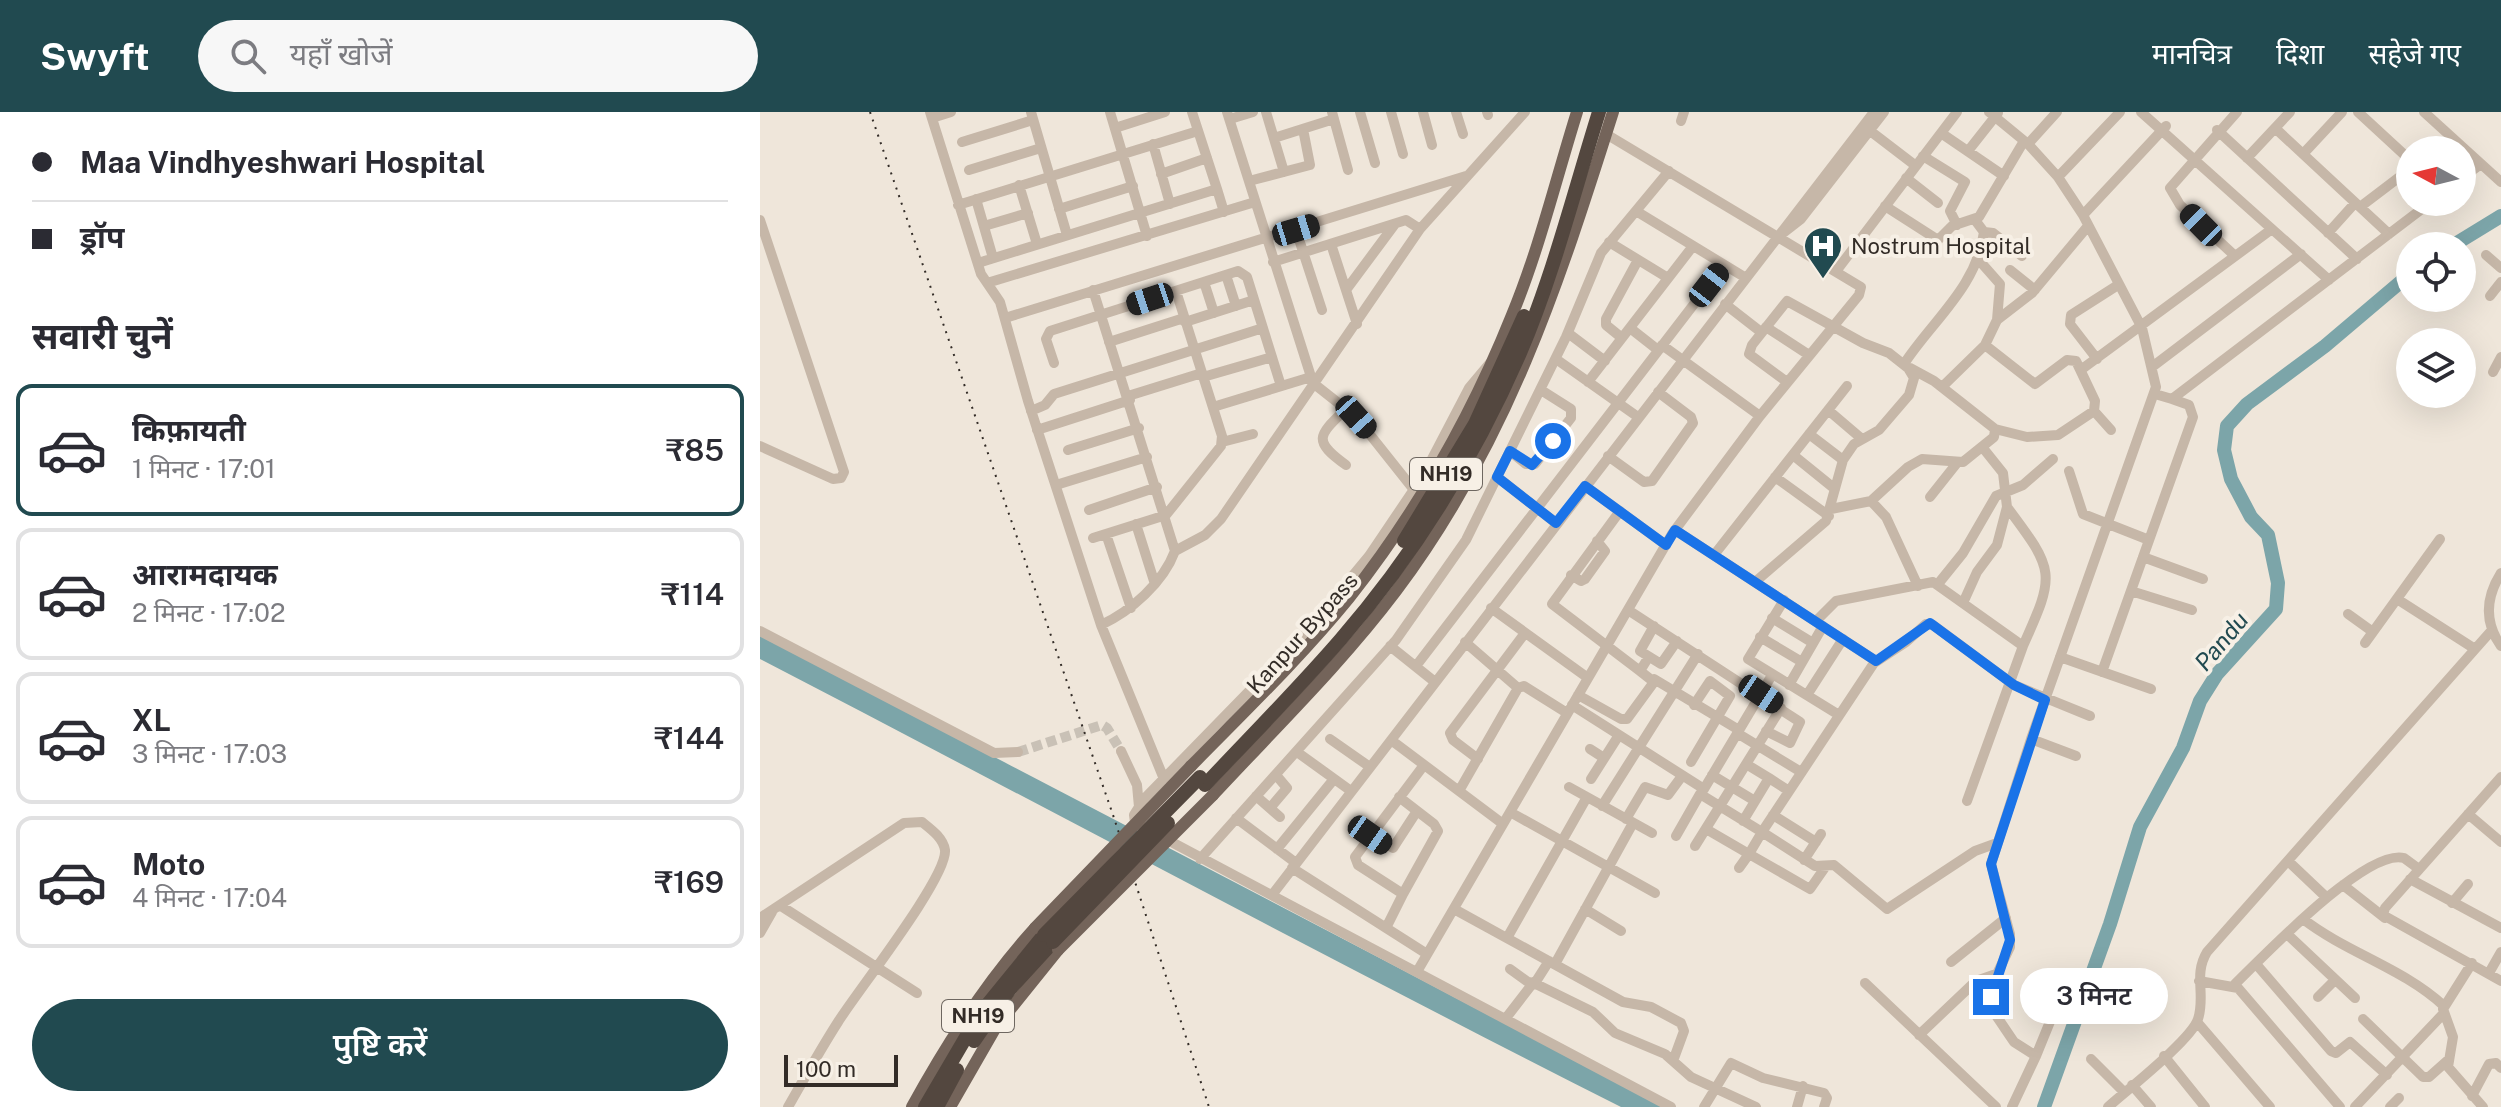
<!DOCTYPE html>
<html lang="hi">
<meta charset="utf-8">
<style>
:root{--surface:#fff;--page:#f7f7f7;--text:#2b2b33;--muted:#7c7c81;--line:#e1e1e2;--accent:#214a50}
body{margin:0;font-family:"Public Sans","Noto Sans Devanagari",sans-serif;background:var(--page);color:var(--text);height:100vh;display:flex;flex-direction:column;font-size:30px;white-space:nowrap}
*{box-sizing:border-box;margin:0}
p{font-size:26px;color:var(--muted)}
.icon{flex:none;width:44px;height:44px;fill:none;stroke:currentColor;stroke-width:2;stroke-linecap:round;stroke-linejoin:round}
.map{position:relative;flex:1;overflow:hidden}
.side{display:flex;flex-direction:column;background:var(--surface);width:760px}
.side>*{flex:none}
.hud{display:grid;align-content:center;height:176px;padding:0 32px;background:var(--surface)}
.needle{width:52px;rotate:277deg}
.controls{position:absolute;left:1636px;top:24px;display:grid;gap:16px}
.controls a{display:grid;place-items:center;width:80px;height:80px;border-radius:50%;background:var(--surface);box-shadow:0 8px 32px #0002;font-size:40px}
.scale{position:absolute;left:24px;bottom:20px;width:114px;box-sizing:border-box;padding-left:8px;border:4px solid #332c27;border-top:0;font-size:22px;line-height:28px;white-space:nowrap;color:#332c27;-webkit-text-stroke:6px #f7f0e6;paint-order:stroke}
.end{position:absolute;width:36px;height:36px;margin:-18px;border:10px solid #1a73e8;background:#fff;box-shadow:0 0 0 4px #fff}
.from{border-radius:50%}
.bubble{position:absolute;height:56px;border-radius:28px;background:var(--surface);box-shadow:0 8px 32px #0002;font-size:26px;font-weight:600;line-height:56px;text-align:center}
.car{position:absolute;width:24px;height:48px;margin:-24px -12px;border-radius:10px;box-shadow:0 0 6px 2px #0007;background:linear-gradient(#222 24%,#8ab4d8 0 40%,#222 0 76%,#8ab4d8 0 86%,#222 0)}
.hud b{display:flex;align-items:center;gap:28px;height:76px;font-size:30px}
.hud b+b{border-top:2px solid var(--line)}
.hud i{width:20px;height:20px;background:var(--text)}
ul{padding:0;list-style:none}
li{display:flex;align-items:center;gap:24px;height:132px;margin:0 16px 12px;padding:0 16px;border:4px solid var(--line);border-radius:16px}
li div{flex:1}
li b{display:block;font-size:30px}
li em{font-style:normal;font-weight:600}
li.active{border-color:var(--accent)}
li>.icon{width:72px;height:72px;stroke-width:1.5}
h2{padding:0 32px;font-size:36px;line-height:96px}
.cta{display:flex;gap:16px;margin-top:auto;padding:16px 32px}
.cta a{flex:1;height:92px;border-radius:48px;background:var(--accent);color:#fff;font-size:32px;font-weight:600;line-height:92px;text-align:center}
header{display:flex;align-items:center;gap:48px;box-sizing:border-box;height:112px;padding:0 40px;background:var(--accent);color:#fff}
header strong{font-size:38px}
nav{display:flex;gap:44px;margin-inline-start:auto;font-size:28px}
.search{width:560px;height:72px;background:var(--page);display:flex;align-items:center;gap:20px;box-sizing:border-box;padding:0 28px;border-radius:44px;color:var(--muted);font-size:30px}
main{display:flex;flex:1;min-height:0}
.map>svg:first-child{display:block}
.water{fill:#7ca5a9}
.lines{fill:none;stroke-linecap:round;stroke-linejoin:round}
.river{stroke:#7ca5a9;stroke-width:14}
.minor-tunnel{stroke:#c9c1b6;stroke-width:10;stroke-dasharray:10 5;stroke-linecap:butt}
.minor{stroke:#c6b7a8;stroke-width:10}
.major{stroke:#74645a;stroke-width:12}
.highway{stroke:#53473f;stroke-width:14}
.rail{stroke:#332c27;stroke-width:2;stroke-dasharray:2 6;stroke-linecap:butt}
.major-bridge{stroke:#74645a;stroke-width:12}
.highway-bridge{stroke:#53473f;stroke-width:14}
.route{stroke:#1a73e8;stroke-width:10}
.labels{text-anchor:middle;dominant-baseline:central;stroke-width:8;stroke-linejoin:round;paint-order:stroke}
.shield{fill:#f7f0e6;stroke:#6e6760;stroke-width:2}
.shield-label{font-size:20px;font-weight:bold;fill:#332c27}
.poi-label{font-size:22px;fill:#332c27;stroke:#f7f0e6;text-anchor:start}
.street-label{font-size:22px;fill:#332c27;stroke:#f7f0e6}
.water-label{font-size:24px;font-style:italic;fill:#214a50;stroke:#f7f0e6}
</style>
<header>
<strong>Swyft</strong>
<div class="search"><svg class="icon" aria-label="search" viewBox="0 0 24 24"><circle cx="10" cy="10" r="6"/><path d="M15 15l6 6"/></svg>यहाँ खोजें</div>
<nav><a>मानचित्र</a><a>दिशा</a><a>सहेजे गए</a></nav>
</header>
<main>
<section class="side">
<div class="hud">
<b><i class="from"></i>Maa Vindhyeshwari Hospital</b>
<b><i></i>ड्रॉप</b>
</div>
<h2>सवारी चुनें</h2>
<ul>
<li class="active"><svg class="icon" aria-label="car" viewBox="0 0 24 24"><path d="M5 17H2v-5l4-1 3-4h7l3 4 3 1v5h-3M9 17h6M6 11h13"/><circle cx="7" cy="17" r="2"/><circle cx="17" cy="17" r="2"/></svg><div><b>किफ़ायती</b><p>1 मिनट · 17:01</p></div><em>₹85</em></li>
<li><svg class="icon" aria-label="car" viewBox="0 0 24 24"><path d="M5 17H2v-5l4-1 3-4h7l3 4 3 1v5h-3M9 17h6M6 11h13"/><circle cx="7" cy="17" r="2"/><circle cx="17" cy="17" r="2"/></svg><div><b>आरामदायक</b><p>2 मिनट · 17:02</p></div><em>₹114</em></li>
<li><svg class="icon" aria-label="car" viewBox="0 0 24 24"><path d="M5 17H2v-5l4-1 3-4h7l3 4 3 1v5h-3M9 17h6M6 11h13"/><circle cx="7" cy="17" r="2"/><circle cx="17" cy="17" r="2"/></svg><div><b>XL</b><p>3 मिनट · 17:03</p></div><em>₹144</em></li>
<li><svg class="icon" aria-label="car" viewBox="0 0 24 24"><path d="M5 17H2v-5l4-1 3-4h7l3 4 3 1v5h-3M9 17h6M6 11h13"/><circle cx="7" cy="17" r="2"/><circle cx="17" cy="17" r="2"/></svg><div><b>Moto</b><p>4 मिनट · 17:04</p></div><em>₹169</em></li>
</ul>
<div class="cta"><a>पुष्टि करें</a></div>
</section>
<div class="map">
<svg width="1741" height="995" viewBox="0 0 1741 995">
<rect width="100%" height="100%" fill="#efe6da"/>
<path class="water" d="M0,523C302,680 603,837 904,995H861C572,849 287,696 0,547Z"/>
<g class="lines">
<path class="river" d="M1692,134L1741,104
M1284,995L1350,812L1380,715L1423,636L1440,589L1457,562L1516,497L1518,471L1508,423L1491,405L1471,367L1464,338L1467,314L1487,292L1565,234L1650,162"/>
<path class="minor-tunnel" d="M258,640L342,613L347,616L361,639"/>
<path class="minor" d="M170,0L221,162L240,190L268,289L341,513L404,667
M271,0L307,123
M350,0L387,124
M467,0L553,271L596,305L654,378
M506,0L524,60
M572,0L588,58
M600,0L615,51
M631,0L643,42
M663,0L672,33
M696,0L703,22
M727,0L728,3
M1229,0L1268,32L1298,65L1323,103L1382,216L1396,275L1271,627L1231,752L1250,822V835L1234,868L1231,896L1254,930L1276,944L1252,995
M1381,0L1569,168
M1598,0L1650,48
M1664,0L1741,70
M172,6L191,0
M470,7L493,0
M921,9L924,0
M1105,15L1156,54
M355,16L405,0
M1515,16L1629,122
M1457,18L1597,147
M1181,21L1244,64
M514,26L574,7
M202,30L273,8
M393,32L410,92
M1268,32L1297,0
M1208,39L1238,1
M1543,42L1582,0
M1163,44L1205,70L1190,99L1197,113
M1487,46L1530,0
M209,58L281,36
M401,62L447,46
M1298,65L1360,0
M1146,66L1178,91
M1702,66L1721,52
M489,69L550,53L543,17
M259,73L277,132
M457,77L464,100
M216,87L233,146
M198,93L438,19
M1125,94L1178,128L1192,114L1219,105L1264,29
M1600,95L1650,57
M299,97L373,74
M876,99L986,166
M1323,103L1406,14
M0,108L84,360L81,366L73,367L0,334
M224,114L268,101
M536,118L562,198
M1224,120L1233,121L1262,144
M1023,121L1041,107L1124,0
M1568,121L1595,91
M849,130L908,166
M571,132L597,212
M1726,143L1741,156
M1475,144L1420,93L1410,76L1477,0
M1217,146L1240,172L1237,208
M513,150L646,108L660,117
M218,151L457,77L432,0
M1077,158L1197,0
M1250,158L1275,178
M466,163L476,194
M444,170L454,201
M227,171L495,90
M333,178L415,439C403,471 371,499 341,513
M586,178L635,112
M1730,184L1741,170
M965,192L1001,220
M245,206L706,64
M425,210L494,188
M1006,215L1049,243
M870,216L898,238
M808,221L845,249
M862,226L846,213V207L878,148
M349,230L424,206
M902,233L1000,304
M1225,233L1275,272L1307,248L1316,249L1335,289L1334,299
M796,247L878,305
M1337,247L1310,212L1311,203L1358,173
M294,251L286,227L290,219L478,159L487,165L521,274
M1144,252C1172,209 1217,175 1224,120L1215,108
M1392,255L1541,142
M1322,257L1512,117
M1733,260L1741,245
M443,265L512,245
M828,270L933,134
M1182,275L1225,233L1237,208L1272,181L1328,114
M1395,282L1412,287L1671,90
M368,284L442,261
M453,295L551,265
M1068,298L1102,327
M271,299L285,293L294,282L503,216
M1235,317L1267,325L1298,323L1334,299L1351,318
M277,318L370,288
M1049,322L1083,348
M462,330L493,322
M308,338L379,316
M750,339L766,352H775L811,306V297L781,278
M1033,343L1075,377
M848,344L884,370L892,369L933,311L931,305L898,280
M586,353C551,328 559,323 587,296
M1309,359L1323,402L1389,428
M737,365L796,411
M1015,365L1069,404
M296,373L387,345
M825,374L906,433
M1170,385L1197,351
M1111,389L1126,405L1158,474
M1247,395C1295,459 1296,461 1263,534
M1071,397L1111,389L1148,355L1162,347L1203,350L1234,325L1235,317L1174,269L1150,256
M329,398L397,375
M860,399L792,492L880,559
M376,412L394,469
M915,418L1116,549
M346,422L371,496
M333,426L406,403L461,334L462,324L416,179
M415,439L445,423L461,407L660,117L765,0
M954,443L1087,274
M1383,445L1443,467
M1741,461C1726,485 1724,510 1741,534
M811,463L821,469L825,467L845,439L837,429
M995,470L1066,409L1083,348L1094,332L1119,318L1149,283L1154,266L1148,256L1129,241L1103,231L1027,189L992,233L989,242L1027,270
M1178,472L1203,441L1236,384L1263,373L1293,347
M1371,479L1432,498
M1637,487L1715,537
M1024,488L988,547L1079,603
M1203,491L1217,460L1237,433L1247,395L1243,361L1223,336
M731,496L828,566
M868,498L1040,610L1030,631L1006,619
M1588,502L1613,520
M1012,506L1053,531
M1056,509L1076,489L1173,470L1263,534L1207,689
M894,514L880,539L901,552L917,529
M0,519L234,641L258,640
M1000,525L1042,550
M1605,531L1680,427
M630,534L675,570
M1300,545L1391,577
M656,554L964,153
M1342,560L1433,305L1429,293L1412,287
M894,567L979,618
M1029,573L1063,514
M758,576L764,574L807,601
M818,583L861,607H867L894,570L880,559L888,546
M1047,583L1083,527
M812,593L944,677L940,682L1002,720L989,742L1050,777L1066,754
M977,621L1041,660
M570,627L610,655
M1271,627L1316,644
M631,628L743,712
M830,637L844,646
M361,639L377,673L379,695
M537,640L591,679
M718,647L693,628L690,621L765,521
M931,650L970,584L950,569L934,593
M952,663L995,689
M1741,665L1625,796L1623,803L1741,869
M1009,666L1029,679
M831,667L859,623
M809,675L892,721
M944,677L1012,563
M699,679L758,576L705,530
M496,684L520,705
M639,685L674,712L678,719L643,782
M842,694L938,542
M510,696L527,676L516,663
M750,700L895,781
M1708,702L1741,730
M1013,703L1056,730
M476,706L536,751
M866,707L885,675L908,683L922,664
M983,709L1009,666L986,652
M381,713L375,710L374,703L384,687L542,525L609,444L663,364L709,276L730,251
M946,717L989,742L979,756
M610,723L633,736L657,699
M916,724L940,682
M402,725L911,995
M1237,731L1215,739L1127,797L1074,753L1055,754L1002,720L1114,551L1146,530L1166,512L1173,513L1254,573L1330,604
M935,734L1021,596
M517,737L574,667
M440,747L636,528L706,428L806,225L841,141L909,59
M1044,748L1061,722
M1528,749L1566,785
M532,756L667,842
M1650,767L1741,816
M1583,773L1625,806
M512,783L1114,0
M1692,791L1708,772
M21,794L157,881
M694,797L863,890L891,895L921,911L924,919L913,949
M825,797L861,819
M0,806L144,711L162,710C172,718 183,726 185,738C188,765 96,881 78,910C60,938 44,967 28,995
M1543,807C1587,841 1643,856 1684,894
M626,816L643,782L598,753L595,745L664,653
M0,821L12,800
M1527,822L1595,886
M747,826L827,685
M1191,850L1246,806
M1712,851L1683,897L1693,925L1688,955L1723,995
M795,852L873,711
M1496,852L1571,939L1576,941L1590,930L1627,963
M750,857L768,870L775,871L789,849
M658,858L912,422L1000,304L1099,183L1101,175L846,22
M1729,861L1741,840
M1439,869L1478,876L1580,995
M1105,871L1236,995
M1474,873C1503,845 1606,736 1644,746L1659,757
M1558,885L1575,868
M746,906L773,871L778,873L833,900L855,921L905,942L931,965L996,995
M1603,907L1663,965H1669L1687,949
M1437,910L1510,995
M1159,923L1216,869L1236,862
M1276,944L1309,863
M1404,944L1445,995
M1331,947L1364,980
M1372,973L1391,995
M1712,984L1729,952L1736,951L1741,956
M944,995L971,951L1003,966L1064,981L1067,986L1064,995
M1037,995L1043,974
M1348,995C1367,978 1432,927 1438,907C1446,883 1433,863 1447,840L1732,518
M1595,995L1684,901
M1630,995L1639,986"/>
<path class="major" d="M431,654C485,599 541,545 589,486C656,401 712,303 752,203C779,138 796,67 817,0
M453,683C515,616 581,552 636,479C747,331 798,174 853,0
M152,995C187,931 226,870 275,816
M190,995L236,915L298,838"/>
<path class="highway" d="M644,429L715,312L764,204
M445,673C490,625 537,578 581,527C654,443 715,344 760,241C793,164 814,80 839,0
M214,929L250,877L293,830
M165,995L219,903L284,823
M177,995L197,958"/>
<path class="rail" d="M110,0L353,703L449,995"/>
<path class="major-bridge" d="M275,816L431,654
M298,838L453,683"/>
<path class="highway-bridge" d="M284,823L440,665
M293,830L408,711"/>
</g>
<g class="lines">
<path class="route" d="M793,329L772,353L750,339L737,365L796,411L825,374L906,433L915,418L1116,549L1170,511L1254,573L1285,588L1231,752L1250,828L1231,885"/>
</g>
<defs>
<symbol id="hospital-pin" viewBox="-11 -11 22 30"><path d="M0 17L-7.5 6A9.5 9.5 0 1 1 7.5 6Z" fill="#214a50" stroke="#f7f0e6"/><path d="M-5-5h3v3.5h4V-5h3V5h-3V1.5h-4V5h-3Z" fill="#fff"/></symbol>
</defs>
<g fill-rule="evenodd">
<use href="#hospital-pin" x="1041" y="112" width="44" height="60"/>
</g>
<g class="labels">
<g class="shield">
<rect x="650" y="346" width="72" height="32" rx="6"/>
<rect x="182" y="888" width="72" height="32" rx="6"/>
</g>
<g class="shield-label">
<text x="686" y="362">NH19</text>
<text x="218" y="904">NH19</text>
</g>
<g class="poi-label">
<text x="1091" y="134">Nostrum Hospital</text>
</g>
<g class="street-label">
<text transform="translate(542 521) rotate(-48)">Kanpur Bypass</text>
</g>
<g class="water-label">
<text transform="translate(1461 529) rotate(-50)">Pandu</text>
</g>
</g>
</svg>
<div class="controls">
<a><svg class="needle" viewBox="-14 -14 28 28"><path d="M0-13l5 13h-10z" fill="#e53935"/><path d="M0 13l5-13h-10z" fill="#7c7c81"/></svg></a>
<a><svg class="icon" aria-label="locate" viewBox="0 0 24 24"><circle cx="12" cy="12" r="6"/><path d="M12 2v4M12 18v4M2 12h4M18 12h4"/></svg></a>
<a><svg class="icon" aria-label="layers" viewBox="0 0 24 24"><path d="M12 4l9 5-9 5-9-5zM3 14l9 5 9-5"/></svg></a>
</div>
<div class="scale">100 m</div>
<i class="end from" style="left:793px;top:329px"></i>
<i class="end" style="left:1231px;top:885px"></i>
<div class="bubble" style="left:1260px;top:856px;width:148px">3 मिनट</div>
<i class="car" style="left:1441px;top:113px;rotate:315deg"></i>
<i class="car" style="left:536px;top:118px;rotate:73deg"></i>
<i class="car" style="left:949px;top:173px;rotate:38deg"></i>
<i class="car" style="left:390px;top:187px;rotate:252deg"></i>
<i class="car" style="left:596px;top:305px;rotate:138deg"></i>
<i class="car" style="left:1001px;top:582px;rotate:124deg"></i>
<i class="car" style="left:610px;top:723px;rotate:125deg"></i>
</div>
</main>
